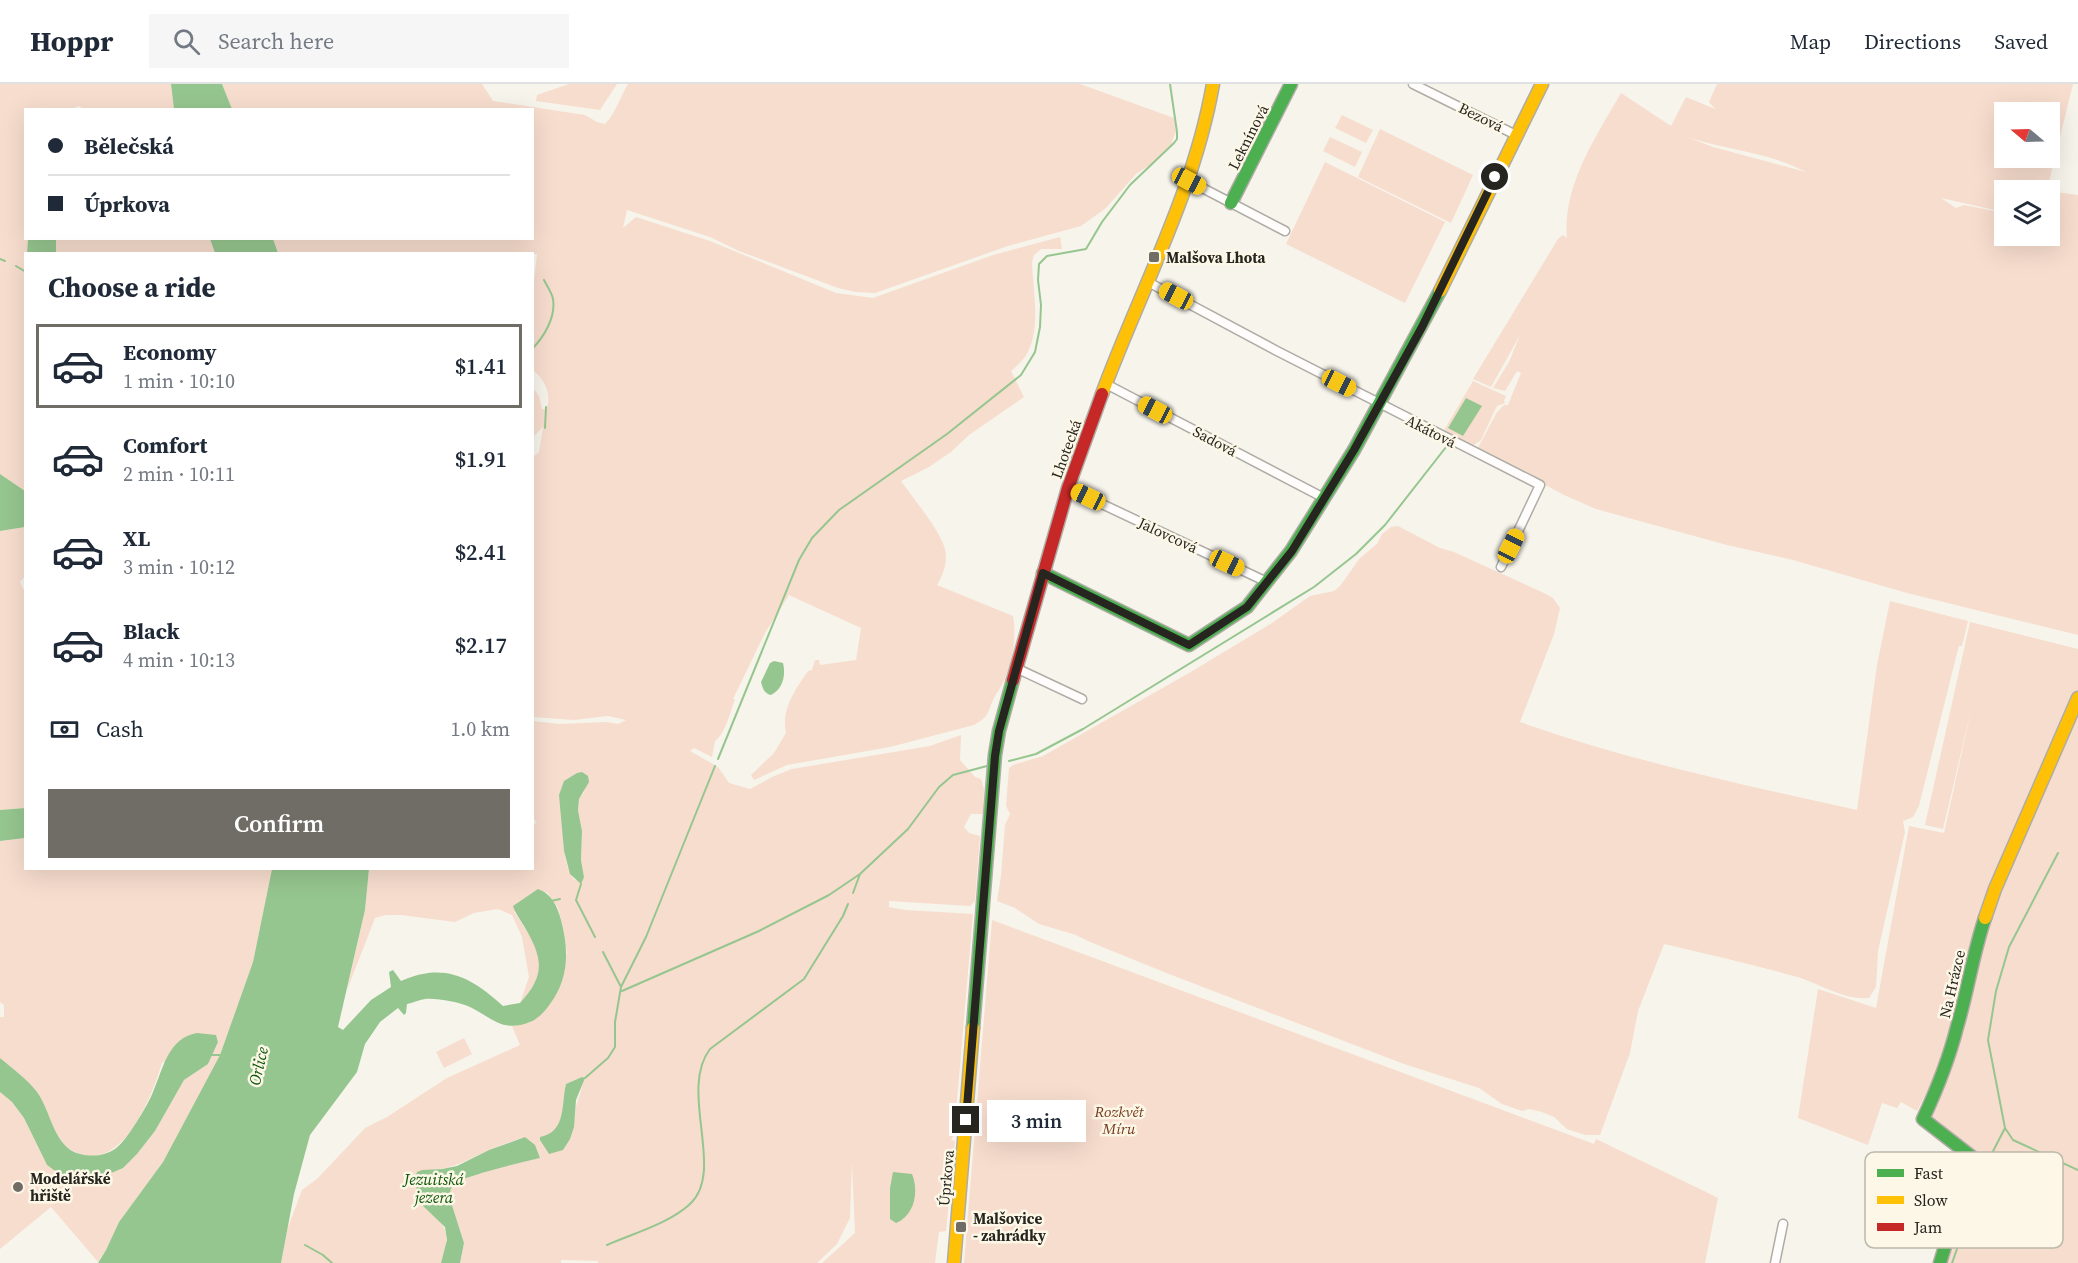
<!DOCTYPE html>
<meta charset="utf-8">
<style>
:root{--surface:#fff;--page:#f6f6f7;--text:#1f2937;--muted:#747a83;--line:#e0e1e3;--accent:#6f6d66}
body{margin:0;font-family:"Source Serif 4",serif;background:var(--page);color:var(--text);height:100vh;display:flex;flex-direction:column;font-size:22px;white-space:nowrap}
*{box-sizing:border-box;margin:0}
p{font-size:20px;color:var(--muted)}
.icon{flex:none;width:33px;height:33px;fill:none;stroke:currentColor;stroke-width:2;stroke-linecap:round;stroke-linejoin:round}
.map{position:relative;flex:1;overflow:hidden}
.panel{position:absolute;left:24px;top:168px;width:510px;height:618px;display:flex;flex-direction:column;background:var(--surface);border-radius:0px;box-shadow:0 6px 24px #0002}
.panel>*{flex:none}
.hud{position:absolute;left:24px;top:24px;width:510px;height:132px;border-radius:0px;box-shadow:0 6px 24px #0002;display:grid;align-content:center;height:132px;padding:0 24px;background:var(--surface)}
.needle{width:39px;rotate:289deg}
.controls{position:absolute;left:1994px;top:18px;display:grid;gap:12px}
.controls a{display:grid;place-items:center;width:66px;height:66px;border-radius:0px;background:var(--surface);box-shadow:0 6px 24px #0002;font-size:30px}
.end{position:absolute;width:27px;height:27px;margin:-14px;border:8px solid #26251f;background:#fff;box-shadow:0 0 0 3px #fff}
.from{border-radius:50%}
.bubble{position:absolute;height:42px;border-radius:0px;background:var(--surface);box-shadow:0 6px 24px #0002;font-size:20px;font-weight:600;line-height:42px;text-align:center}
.car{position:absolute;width:18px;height:36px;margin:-18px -9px;border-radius:8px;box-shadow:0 0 4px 2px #0007;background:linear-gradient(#f5c518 24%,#345 0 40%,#f5c518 0 76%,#345 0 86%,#f5c518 0)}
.hud b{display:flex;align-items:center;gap:21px;height:57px;font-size:22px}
.hud b+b{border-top:2px solid var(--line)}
.hud i{width:15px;height:15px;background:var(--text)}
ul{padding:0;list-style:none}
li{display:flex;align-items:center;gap:18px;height:84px;margin:0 12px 9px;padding:0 12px;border:3px solid transparent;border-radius:0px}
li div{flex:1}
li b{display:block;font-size:22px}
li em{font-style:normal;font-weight:600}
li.current{border-color:var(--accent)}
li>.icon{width:54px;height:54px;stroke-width:1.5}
h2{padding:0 24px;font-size:27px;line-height:72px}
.pay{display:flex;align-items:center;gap:15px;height:66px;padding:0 24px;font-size:22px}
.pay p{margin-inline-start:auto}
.button{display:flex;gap:12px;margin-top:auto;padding:12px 24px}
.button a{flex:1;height:69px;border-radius:0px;background:var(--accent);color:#fff;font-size:24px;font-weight:600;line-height:69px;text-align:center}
header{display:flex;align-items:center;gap:36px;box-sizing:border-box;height:84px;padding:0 30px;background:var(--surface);border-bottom:2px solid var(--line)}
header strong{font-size:28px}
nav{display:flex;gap:33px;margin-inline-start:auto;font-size:21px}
.search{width:420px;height:54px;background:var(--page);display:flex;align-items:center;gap:15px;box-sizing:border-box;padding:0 21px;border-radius:0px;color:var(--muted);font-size:22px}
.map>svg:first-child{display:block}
.green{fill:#f7ddce;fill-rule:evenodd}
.water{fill:#96c68f}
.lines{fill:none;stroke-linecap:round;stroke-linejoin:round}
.stream{stroke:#96c68f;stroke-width:2}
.street-casing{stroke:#afaca6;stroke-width:11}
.fast-casing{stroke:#afaca6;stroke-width:15}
.slow-casing{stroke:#afaca6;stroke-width:15}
.jam-casing{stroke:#afaca6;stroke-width:15}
.street{stroke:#fefdfc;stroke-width:8}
.fast{stroke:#4caf50;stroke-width:12}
.slow{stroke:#ffc107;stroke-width:12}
.jam{stroke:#c62828;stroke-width:12}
.route{stroke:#26251f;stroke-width:8}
.poi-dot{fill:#6f6d66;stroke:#fcf7e6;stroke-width:2}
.labels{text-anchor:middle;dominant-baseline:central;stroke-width:5;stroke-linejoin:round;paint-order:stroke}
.street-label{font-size:15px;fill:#26251f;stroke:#fcf7e6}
.poi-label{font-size:15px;font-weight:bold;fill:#26251f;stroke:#fcf7e6;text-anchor:start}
.park-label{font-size:15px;font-style:italic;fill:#75381b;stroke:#fcf7e6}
.water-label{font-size:16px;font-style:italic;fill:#0b5709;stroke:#fcf7e6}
.key{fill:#fcf7e6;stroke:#bcb8aa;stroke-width:1.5}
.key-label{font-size:16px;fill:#26251f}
</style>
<header>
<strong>Hoppr</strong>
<div class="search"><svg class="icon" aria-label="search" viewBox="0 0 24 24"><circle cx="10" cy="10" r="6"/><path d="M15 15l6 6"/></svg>Search here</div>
<nav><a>Map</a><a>Directions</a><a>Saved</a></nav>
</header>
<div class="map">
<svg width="2078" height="1179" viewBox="0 0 2078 1179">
<rect width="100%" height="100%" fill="#f7f4eb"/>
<path class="green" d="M0,0H171L174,25L86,26L79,22L71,25L26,26V154L28,155L25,187V407L0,390Z
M222,0H482L493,17L585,31L597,38L605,40C616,29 620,13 628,0H1080L1174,34L1176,47L1171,61L1150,81L1136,90L1106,124L1081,142L1008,162L875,209L856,208L838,204L739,167L710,153L627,126L623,144L636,133L710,157L836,209L873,214L993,171L1060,153L1062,165H1041L1034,171L1032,178C1033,208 1042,247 1025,273C1021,278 1016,283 1011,287L1024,313L969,351L951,368L929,383L901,397C913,414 940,446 945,465C948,478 943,491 937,501L1013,532C1017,555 1012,584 1000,604C999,607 996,609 995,612C987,627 991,632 974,641L890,663L787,681L754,696L751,691L774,669L786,649C781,625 795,606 808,587L812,586L815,576H819L820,581L856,576L861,544L789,511L765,549L733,615H735C730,628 726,649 715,657L712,673L694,664L690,667L718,683L729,699L750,705L774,692L792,685L930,662L961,651L960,676L975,693L981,695L984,705L983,730H971L964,743L969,749L980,752L975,817L970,822L889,817V823L905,826L973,830L954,1051L951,1056L955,1057L946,1147L939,1148L935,1179H822L855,1149L852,1079L850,1134L837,1160L817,1179H598V1177L561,1176V1179H460L464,1159L450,1115C450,1110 450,1106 453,1101C459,1094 526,1076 539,1074L525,1053C513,1057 501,1061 489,1066C465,1077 450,1087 422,1086L423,1122C447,1142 452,1148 441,1179H281L287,1146L302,1106L318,1094L365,1044L387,1033L447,994L520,961L512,942L531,938L567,870L564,847L558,824L547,808L514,828C539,864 553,883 520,919L529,893L522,853L512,831L498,825L474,829L455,838L401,831H386L375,834L347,906L365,826L369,785L532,784L533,739L537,740L532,732L533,637L559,640L607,638L618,640L626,636L608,632L574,636L533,633V373L539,368L543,343L533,353V304L539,312L542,325L546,326C553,311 544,295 533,286L532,193L534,196L537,170L278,169L273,155L532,154V26L232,25ZM588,692L584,708L579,715L578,726L582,747L581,776L584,793L575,796C566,787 561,758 564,745C569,727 580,710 588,692ZM582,993C585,1005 574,1018 575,1034L540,1056L541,1053C567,1048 561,1019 566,1000Z
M569,0H617L600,26L536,17L537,11Z
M1717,0H2073L2047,106H2004V128L1941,114L1956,124L1964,121L2004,129V152H2049V107L2078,111V551L1907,509L1793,476L1727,461L1596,425L1564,411L1478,364L1497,328L1504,321H1508L1521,289L1517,287L1505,307L1493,304L1509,278L1520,251L1491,303L1473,295L1558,155L1563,151L1567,154C1562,102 1597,51 1621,9L1671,42L1686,13L1715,25L1709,18ZM2004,28H2049V74H2004ZM1687,53C1726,66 1769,68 1806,88L1713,63Z
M1342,31L1373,46L1366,59L1335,44Z
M1380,45L1473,91L1451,139L1358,93Z
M1330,53L1362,68L1355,83L1323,67Z
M1325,78L1445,138L1405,219L1286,160Z
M56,154L210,155L215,169L56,170Z
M1473,297L1506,312L1504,317L1505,319L1497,322L1495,326L1481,356L1472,362L1443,348Z
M1398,442L1440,464L1454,468L1544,509L1553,514L1560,524L1554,550L1520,638C1630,677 1744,701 1857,726L1877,581L1890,517L1968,537L1962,562H1959L1956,573L1919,722L1913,733L1903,737L1905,748L1878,867L1876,903L1869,914C1842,916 1819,899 1794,892C1751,880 1707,870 1664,860L1638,927L1630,969L1600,1051H1585L1567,1045L1554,1033L1542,1028L1529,1025L1522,1027L1502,1020L1479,1004L1404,980L1169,890L1090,858L1076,851L1039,840L1015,824L997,817L1001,792L1005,741L1010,730L1006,722L1009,684L1013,681L1043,672L1189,589L1272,539L1310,512L1334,507L1340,502L1360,474L1377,460L1382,450L1391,443Z
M25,443V492L20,498L26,511L25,724L0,726V447Z
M1970,538L2078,565V1179H1945L1977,1072L1930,1032L1959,951L1949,948L1937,988L1917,1027L1901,1018L1897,1024L1882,1019L1868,1061L1798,1034L1818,905L1876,924L1909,742L1944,749L1972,622L1943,745L1925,741Z
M25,754L26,784L272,785L253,878L220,971L163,1078L119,1138L106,1166L98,1178L51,1123L0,1165V1008L12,1018L24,1034L47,1081L59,1090L86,1095L109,1090L123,1084L137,1070L155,1047L184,996L208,980L218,957L216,952L162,979C150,1018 118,1100 65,1062L18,989L0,974V933H4V921L0,918V757Z
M992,836L1594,1060L1596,1055L1704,1107L1718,1114L1705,1179H964Z
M464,954L472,970L444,984L436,968Z"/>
<path class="water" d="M171,0H222L232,25H174Z
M28,155H56V169H27Z
M210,155H273L278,169H215Z
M1466,314L1482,322L1463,352L1448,344Z
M0,390L25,407V443L0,447Z
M774,577L783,579C786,591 783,605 771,611C764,609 763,605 761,598L770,579Z
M582,688L588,692L589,698L579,715L578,726L582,747L581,776L584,793L581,800L570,790L564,767L559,711L564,697L577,689Z
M25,724V754L0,757V726Z
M272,785H369L365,826L338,943L343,946L371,916L391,903L389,888L393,886L401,897C444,878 471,893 503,922L520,919C546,891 543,874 524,842C520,835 515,829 513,822L538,805C552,810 557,822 561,836C569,865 569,895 550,920C545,927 538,935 530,938C503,949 492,934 470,923C458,918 438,914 425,915C419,916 412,919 407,920L406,929L404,931L398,924L380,938L365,960L357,988L310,1051L294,1110L281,1179H98L106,1166L119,1138L163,1078L220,971L253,878Z
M197,949L216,951L218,958L208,980L184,996L155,1047L137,1070L123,1084L109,1090L86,1095L59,1090L47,1081L24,1034L12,1018L0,1008V974C12,984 27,995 37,1008C51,1027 54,1064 80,1070C93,1073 104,1072 115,1065C126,1058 148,1021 153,1008C163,985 168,954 197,949Z
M582,993L585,994L576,1016L574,1043L570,1055L563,1066L549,1070L540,1056V1053C567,1048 561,1019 566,1000Z
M525,1053L535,1061L540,1074C526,1077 460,1093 453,1101C450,1105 450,1110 450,1115L464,1159L460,1179H441L447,1156L445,1143L423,1122L414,1097L417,1088L422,1086L442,1085L457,1082L489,1066Z
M893,1088L912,1090C919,1107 915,1131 896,1139L890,1135V1104Z"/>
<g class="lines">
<path class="stream" d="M0,175L5,177
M16,182L26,188
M532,265C544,253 556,233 553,215C552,209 547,202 544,196
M545,344L546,323
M718,675L799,476L812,454L839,426L947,350L1021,291L1035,268L1040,243L1041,221L1038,196L1039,180L1047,172L1086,165L1102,138L1130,101L1174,59L1177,55V48L1170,0
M1009,677L1036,670L1083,645L1314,503L1356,470L1385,441L1450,358
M581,800L576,816L595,853
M853,809L860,790
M551,817L560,815
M603,868L621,903
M622,907L759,847L829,811L860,790L908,745L939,703L953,691L987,682
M210,971H223
M585,994L608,974L615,963V938L621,903L646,853L715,682
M2005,1044L2013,1056L2078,1086
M1988,1077L2005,1044L1988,956L1996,907L2009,863L2058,769
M305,1161L323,1171L332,1179
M607,1161C632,1150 670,1139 690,1120C726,1087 678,1007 710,965L804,895L843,832L848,820
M1952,1179L1984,1089"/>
<defs>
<path id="street" d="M1413,0L1516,51
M1189,97L1285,147
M1148,198L1277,267L1540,401L1501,483
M1106,300L1324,414
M1068,404L1267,498
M1016,584L1082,615
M1775,1179L1783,1140"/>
<path id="fast" d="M1231,119L1291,0
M1043,489L1189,561L1247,523L1291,467L1354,366L1440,207
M973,944L995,671L999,647L1013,596
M1940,1179L1972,1073L1923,1035C1937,1005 1949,975 1957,943C1968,906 1973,869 1985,834"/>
<path id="slow" d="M1440,207L1542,0
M1102,310C1140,207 1194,109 1213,0
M1985,834L1995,805L2078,614
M954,1179L973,944"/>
<path id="jam" d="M1013,596L1068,404L1102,310"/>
</defs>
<use href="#street" class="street-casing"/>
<use href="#fast" class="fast-casing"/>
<use href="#slow" class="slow-casing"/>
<use href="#jam" class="jam-casing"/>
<use href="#street" class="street"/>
<use href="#fast" class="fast"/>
<use href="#slow" class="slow"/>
<use href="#jam" class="jam"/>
</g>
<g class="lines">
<path class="route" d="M966,1036L995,672L999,647L1043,489L1189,561L1247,523L1292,467L1354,366L1422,243L1495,93"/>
</g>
<g class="poi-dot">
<rect x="1148" y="167" width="12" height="12" rx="3"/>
<circle cx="18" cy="1103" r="6"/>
<rect x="955" y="1137" width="12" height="12" rx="3"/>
</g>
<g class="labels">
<g class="street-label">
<text transform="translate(1481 33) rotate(26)">Bezová</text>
<text transform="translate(1248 53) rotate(-63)">Leknínová</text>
<text transform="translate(1431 347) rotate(27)">Akátová</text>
<text transform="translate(1215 357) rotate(28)">Sadová</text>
<text transform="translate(1066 365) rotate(-70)">Lhotecká</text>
<text transform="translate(1168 451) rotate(25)">Jalovcová</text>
<text transform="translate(1952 900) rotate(-77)">Na Hrázce</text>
<text transform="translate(946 1094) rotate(-85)">Úprkova</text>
</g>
<g class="poi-label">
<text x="1166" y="173">Malšova Lhota</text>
<text x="30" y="1094">Modelářské<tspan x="30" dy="17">hřiště</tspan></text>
<text x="973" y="1134">Malšovice<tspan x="973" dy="17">- zahrádky</tspan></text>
</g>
<g class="park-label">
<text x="1119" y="1027">Rozkvět<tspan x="1119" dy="17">Míru</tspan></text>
</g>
<g class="water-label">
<text transform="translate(258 982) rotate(-77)">Orlice</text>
<text x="434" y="1095">Jezuitská<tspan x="434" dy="18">jezera</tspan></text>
</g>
</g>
<rect x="1865" y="1068" width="198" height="96" rx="9" class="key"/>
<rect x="1877" y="1085" width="27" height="8" fill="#4caf50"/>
<rect x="1877" y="1112" width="27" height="8" fill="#ffc107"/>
<rect x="1877" y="1139" width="27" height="8" fill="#c62828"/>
<g class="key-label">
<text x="1914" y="1095">Fast</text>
<text x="1914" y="1122">Slow</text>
<text x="1914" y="1149">Jam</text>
</g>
</svg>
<div class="controls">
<a><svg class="needle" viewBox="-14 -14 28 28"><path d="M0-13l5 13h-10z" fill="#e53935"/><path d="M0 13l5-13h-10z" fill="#747a83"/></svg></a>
<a><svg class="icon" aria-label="layers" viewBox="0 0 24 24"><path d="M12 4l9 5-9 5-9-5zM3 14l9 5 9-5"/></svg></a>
</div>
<i class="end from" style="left:1495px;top:93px"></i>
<i class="end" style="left:966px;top:1036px"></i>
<div class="bubble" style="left:987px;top:1016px;width:99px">3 min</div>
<i class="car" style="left:1189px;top:97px;rotate:118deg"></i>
<i class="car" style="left:1176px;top:212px;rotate:298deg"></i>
<i class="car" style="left:1339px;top:299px;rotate:117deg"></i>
<i class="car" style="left:1155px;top:326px;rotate:298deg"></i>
<i class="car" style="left:1088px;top:413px;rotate:295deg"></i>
<i class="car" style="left:1511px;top:462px;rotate:26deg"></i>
<i class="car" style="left:1227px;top:479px;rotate:115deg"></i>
<div class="hud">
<b><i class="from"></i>Bělečská</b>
<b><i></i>Úprkova</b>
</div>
<section class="panel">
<h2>Choose a ride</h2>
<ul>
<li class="current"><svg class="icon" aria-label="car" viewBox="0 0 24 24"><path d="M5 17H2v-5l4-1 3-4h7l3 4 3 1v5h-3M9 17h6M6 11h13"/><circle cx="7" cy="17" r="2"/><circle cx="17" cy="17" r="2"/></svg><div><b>Economy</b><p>1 min · 10:10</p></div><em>$1.41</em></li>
<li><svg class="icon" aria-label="car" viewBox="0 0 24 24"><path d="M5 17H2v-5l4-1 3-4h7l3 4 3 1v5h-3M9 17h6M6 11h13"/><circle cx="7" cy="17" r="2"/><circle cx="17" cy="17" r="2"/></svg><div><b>Comfort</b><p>2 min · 10:11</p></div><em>$1.91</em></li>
<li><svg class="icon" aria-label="car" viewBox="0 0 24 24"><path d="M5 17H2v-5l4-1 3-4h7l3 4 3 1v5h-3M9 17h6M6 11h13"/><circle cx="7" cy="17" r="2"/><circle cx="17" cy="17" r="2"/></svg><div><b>XL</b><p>3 min · 10:12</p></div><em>$2.41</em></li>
<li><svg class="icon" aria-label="car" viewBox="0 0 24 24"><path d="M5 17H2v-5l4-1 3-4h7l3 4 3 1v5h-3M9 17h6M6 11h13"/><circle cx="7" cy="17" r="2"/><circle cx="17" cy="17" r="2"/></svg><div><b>Black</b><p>4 min · 10:13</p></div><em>$2.17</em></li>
</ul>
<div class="pay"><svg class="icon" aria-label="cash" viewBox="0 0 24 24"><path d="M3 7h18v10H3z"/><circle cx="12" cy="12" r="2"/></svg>Cash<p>1.0 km</p></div>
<div class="button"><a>Confirm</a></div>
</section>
</div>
